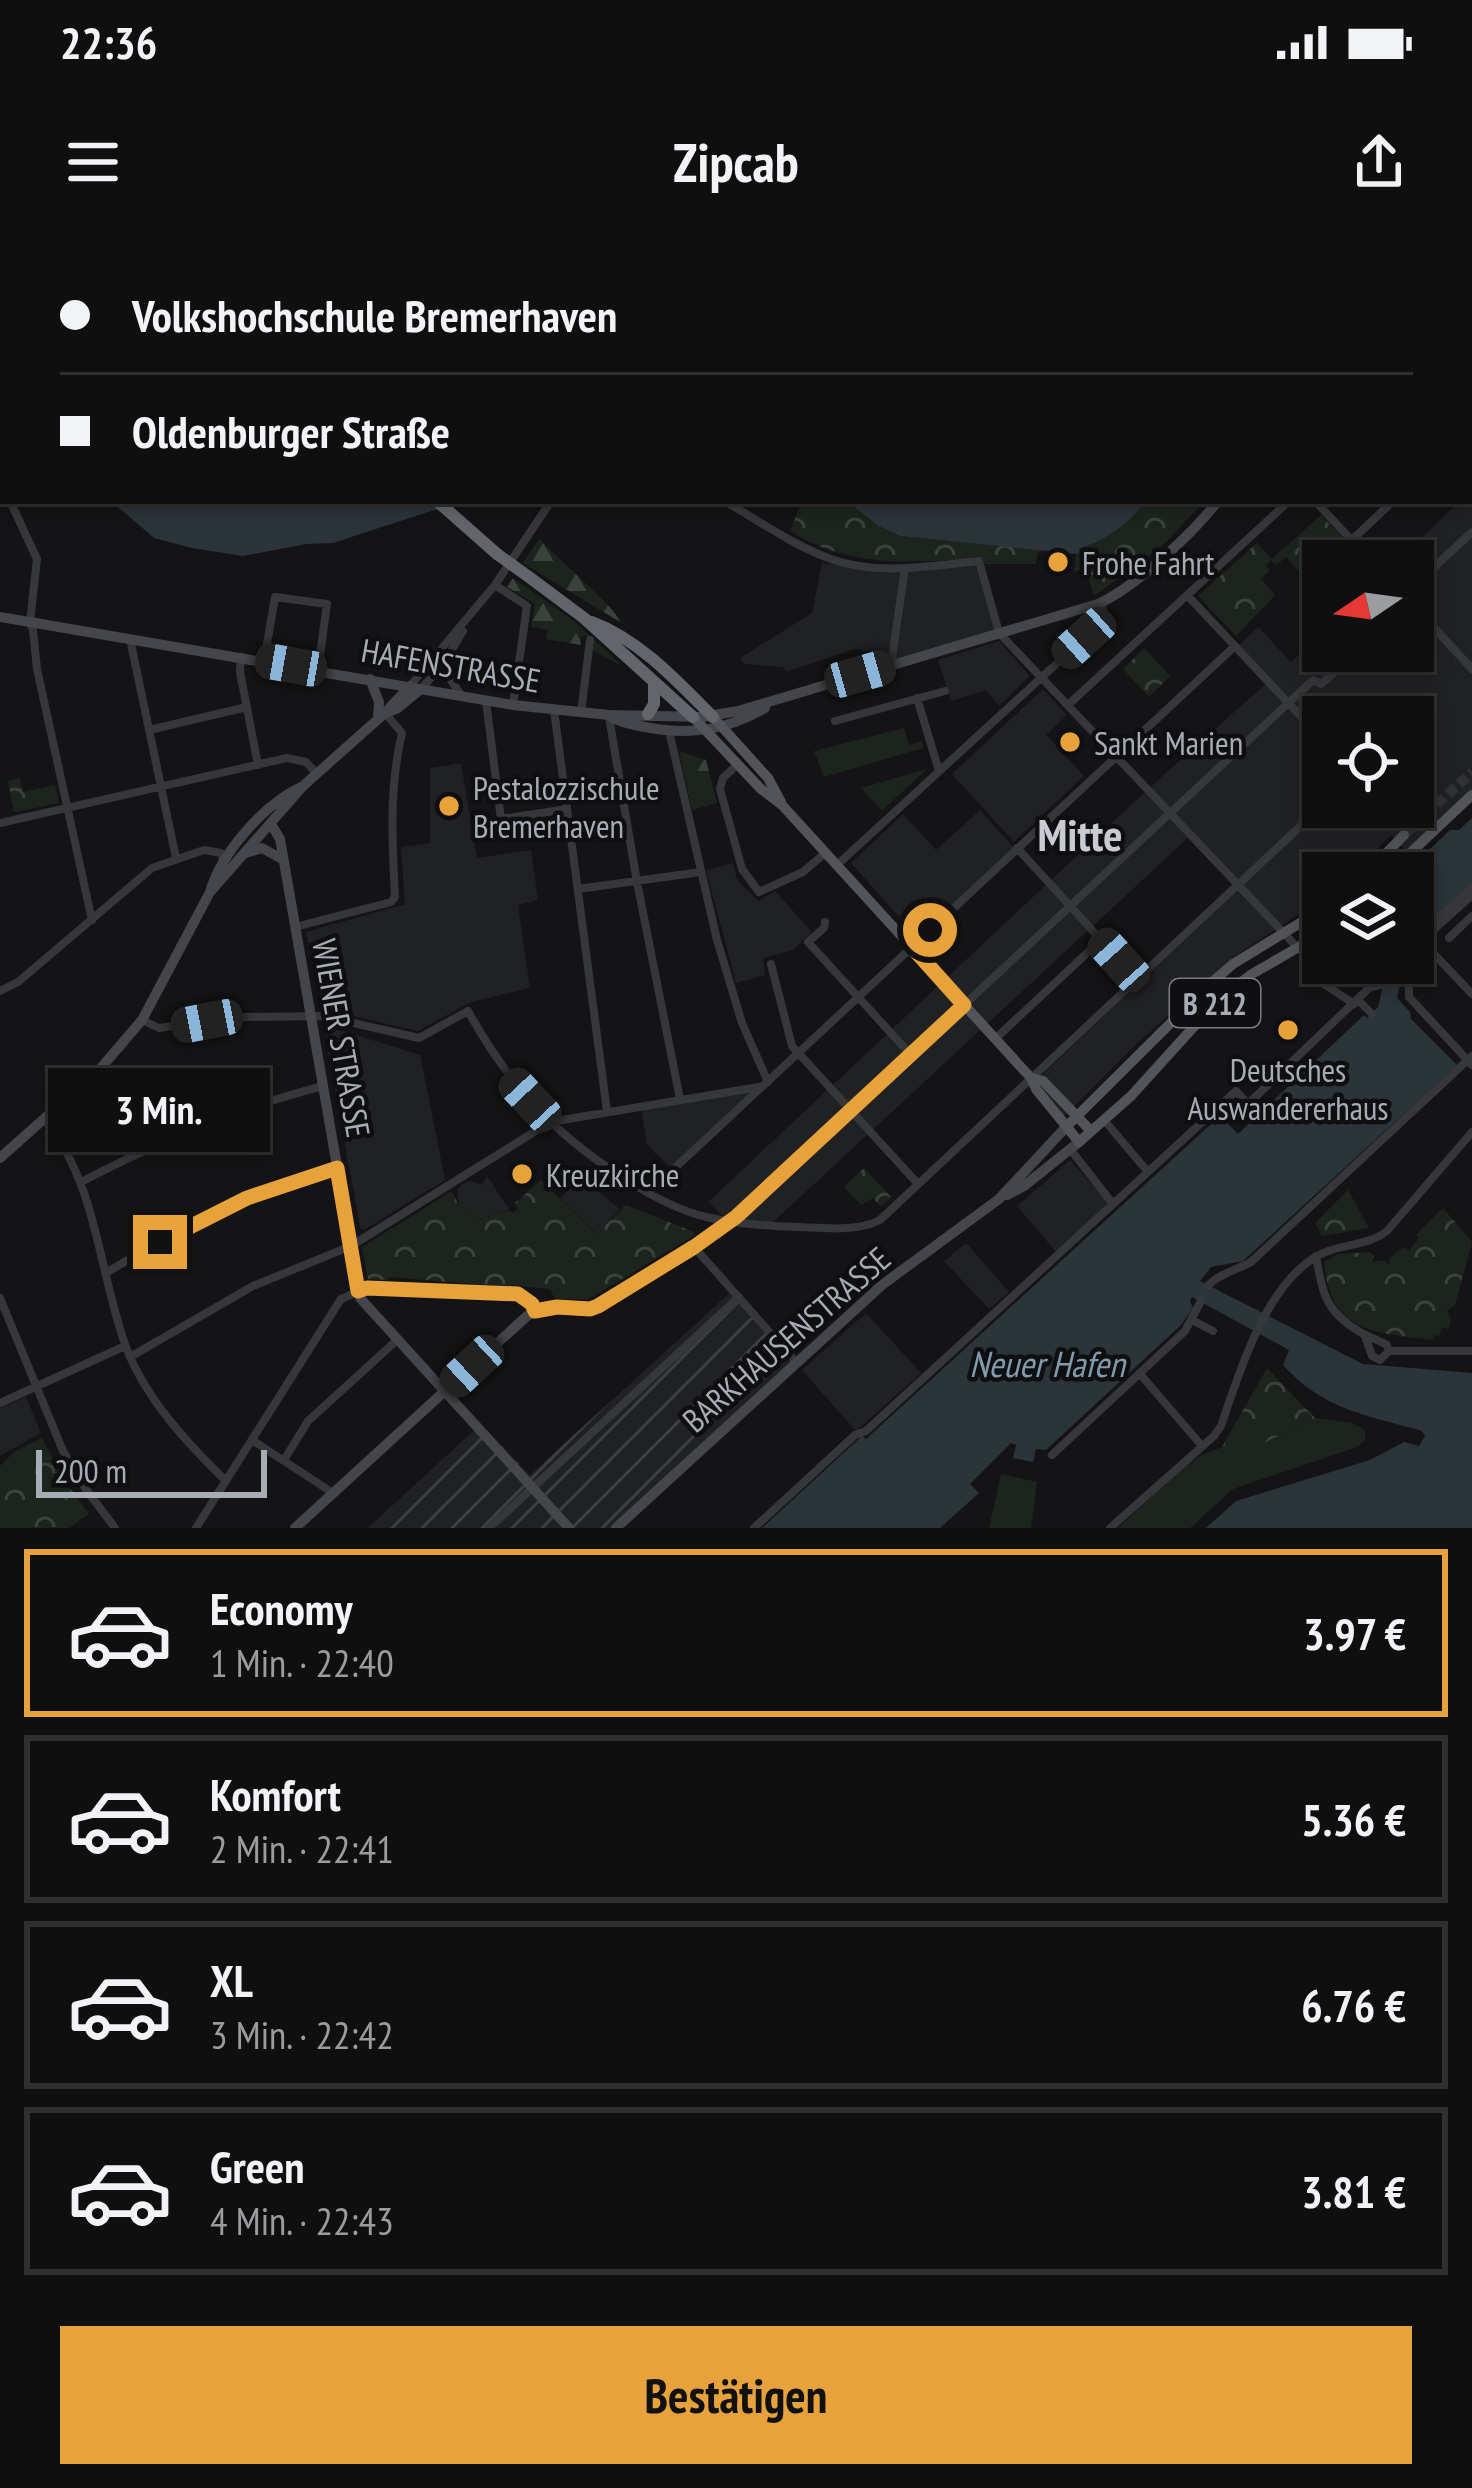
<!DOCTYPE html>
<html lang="de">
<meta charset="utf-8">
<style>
:root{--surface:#0f0f10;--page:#1d1d1e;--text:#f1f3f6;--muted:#9b9c9f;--line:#2f2f30;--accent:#e8a23b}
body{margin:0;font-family:"PT Sans Narrow",sans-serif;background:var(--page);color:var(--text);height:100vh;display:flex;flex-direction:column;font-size:45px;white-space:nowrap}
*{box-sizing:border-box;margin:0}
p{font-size:39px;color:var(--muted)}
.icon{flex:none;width:66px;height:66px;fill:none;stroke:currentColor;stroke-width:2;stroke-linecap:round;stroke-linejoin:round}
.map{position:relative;height:1288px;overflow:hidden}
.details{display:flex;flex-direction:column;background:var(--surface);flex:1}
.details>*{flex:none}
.banner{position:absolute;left:0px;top:0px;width:1473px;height:264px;box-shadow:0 6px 18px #0003,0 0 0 3px var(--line);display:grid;align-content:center;height:264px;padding:0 60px;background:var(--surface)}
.needle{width:78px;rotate:257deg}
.tools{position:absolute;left:1302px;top:300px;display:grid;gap:24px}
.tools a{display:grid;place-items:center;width:132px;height:132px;border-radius:0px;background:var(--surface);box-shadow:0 6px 18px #0003,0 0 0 3px var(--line);font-size:60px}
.scale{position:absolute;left:36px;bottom:30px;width:231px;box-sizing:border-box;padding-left:12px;border:6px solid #a7acb5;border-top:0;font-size:33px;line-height:42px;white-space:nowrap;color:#a7acb5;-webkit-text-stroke:9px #0f0f11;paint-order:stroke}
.end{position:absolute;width:54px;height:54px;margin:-27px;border:15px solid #e8a23b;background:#111;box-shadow:0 0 0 6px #111}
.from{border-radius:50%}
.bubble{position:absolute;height:84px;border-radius:0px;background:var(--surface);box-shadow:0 6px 18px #0003,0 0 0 3px var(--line);font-size:39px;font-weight:700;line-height:84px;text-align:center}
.car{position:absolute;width:36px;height:72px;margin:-36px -18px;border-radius:15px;box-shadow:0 0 9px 3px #0007;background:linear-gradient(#222 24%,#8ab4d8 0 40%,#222 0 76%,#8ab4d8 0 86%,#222 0)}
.banner b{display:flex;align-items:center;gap:42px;height:114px;font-size:45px}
.banner b+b{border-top:3px solid var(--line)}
.banner i{width:30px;height:30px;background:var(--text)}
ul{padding:21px 0 0;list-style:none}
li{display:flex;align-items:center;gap:36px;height:168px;margin:0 24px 18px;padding:0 36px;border:6px solid var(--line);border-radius:0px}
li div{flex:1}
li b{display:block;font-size:45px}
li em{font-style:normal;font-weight:700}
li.on{border-color:var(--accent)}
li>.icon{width:108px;height:108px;stroke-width:1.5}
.action{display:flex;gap:24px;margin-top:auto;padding:24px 60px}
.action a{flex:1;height:138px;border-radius:0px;background:var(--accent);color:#111;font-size:48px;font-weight:700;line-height:138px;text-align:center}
.status{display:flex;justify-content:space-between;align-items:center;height:84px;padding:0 60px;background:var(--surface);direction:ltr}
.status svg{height:33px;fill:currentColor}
header{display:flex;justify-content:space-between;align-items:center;height:156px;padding:0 60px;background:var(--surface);font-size:54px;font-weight:700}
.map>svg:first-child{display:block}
.built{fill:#202123;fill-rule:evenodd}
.industrial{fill:url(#industrial-furrows)}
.grass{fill:#1d241d}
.forest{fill:url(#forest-firs)}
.park{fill:url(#park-crowns)}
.water{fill:#2b3439}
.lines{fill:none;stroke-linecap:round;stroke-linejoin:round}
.primary-tunnel{stroke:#313236;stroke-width:10;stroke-dasharray:10 5;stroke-linecap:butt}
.street{stroke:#36373b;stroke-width:8}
.secondary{stroke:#44464b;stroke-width:10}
.primary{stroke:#52545a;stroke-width:10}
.highway{stroke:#62656b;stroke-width:12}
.highway-bridge{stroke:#62656b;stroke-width:12}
.route{stroke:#e8a23b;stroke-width:15}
.poi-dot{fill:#e8a23b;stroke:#0f0f11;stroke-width:4.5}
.labels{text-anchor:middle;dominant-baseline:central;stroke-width:9;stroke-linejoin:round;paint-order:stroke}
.shield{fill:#0f0f11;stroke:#797d84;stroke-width:3}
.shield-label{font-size:30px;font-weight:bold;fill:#a7acb5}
.poi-label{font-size:33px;fill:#a7acb5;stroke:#0f0f11;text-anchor:start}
.street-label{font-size:33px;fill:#a7acb5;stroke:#0f0f11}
.water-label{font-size:36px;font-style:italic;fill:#7f9caf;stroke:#0f0f11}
.district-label{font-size:45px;font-weight:bold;fill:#c8cbd2;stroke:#0f0f11}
</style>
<div class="status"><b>22:36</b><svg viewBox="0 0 49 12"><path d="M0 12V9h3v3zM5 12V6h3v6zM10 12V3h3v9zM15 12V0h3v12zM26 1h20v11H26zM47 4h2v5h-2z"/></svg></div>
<header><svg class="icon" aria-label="menu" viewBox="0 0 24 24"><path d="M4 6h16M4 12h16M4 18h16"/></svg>Zipcab<svg class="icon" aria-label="share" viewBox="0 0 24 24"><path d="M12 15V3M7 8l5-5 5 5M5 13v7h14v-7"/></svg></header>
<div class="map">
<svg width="1472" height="1288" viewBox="0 0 1472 1288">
<defs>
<pattern id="industrial-furrows" width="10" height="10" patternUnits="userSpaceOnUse" patternTransform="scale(3)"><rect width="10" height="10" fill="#202123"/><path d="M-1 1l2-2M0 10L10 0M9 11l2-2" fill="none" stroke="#3e3f41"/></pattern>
<pattern id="forest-firs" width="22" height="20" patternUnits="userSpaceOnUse" patternTransform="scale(3)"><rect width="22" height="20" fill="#1d241d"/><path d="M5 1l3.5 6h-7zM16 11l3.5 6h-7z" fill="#3b413c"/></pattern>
<pattern id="park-crowns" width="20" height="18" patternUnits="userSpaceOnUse" patternTransform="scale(3)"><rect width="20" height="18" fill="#1d241d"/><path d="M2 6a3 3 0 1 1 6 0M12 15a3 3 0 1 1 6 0" fill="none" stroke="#3b413c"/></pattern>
</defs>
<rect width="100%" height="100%" fill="#141416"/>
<path class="built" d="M1472,250V551L1406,611L1391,595L1353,633H1323V658L1232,718L1131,809L1059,882L1029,847L1239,649L1190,596L771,984L724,977L708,962L1148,549L1269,441L1238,406L1258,387L1291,422L1323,392V411H1413V321H1397L1460,261H1470ZM1323,477H1413V567H1323Z
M822,323L890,332L984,324L1002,388L892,422L885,414L855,409L786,432L783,427L744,424L740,418L812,373Z
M999,401L1030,436L999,466L986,450L951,461L938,420Z
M1043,449L1067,475L1046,495L1084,536L1014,602L952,534Z
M461,523L477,618L531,610L538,660L518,665L530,748L471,762L418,791L322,769L306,692L405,664L401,607L430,603V528Z
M980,570L1014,608L917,697L851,623L903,574L936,610Z
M733,623L737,639L758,661L775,651L812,692L793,710L763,718L765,735L736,743L706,630Z
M331,787L420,815L445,940L364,990L360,987L325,796Z
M757,849L671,928L647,905L641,869Z
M1070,920L1110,964L1056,1012L1017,966Z
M487,936L509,969L476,981L473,972L459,966L457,950L462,944L470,941L482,945Z
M581,938L620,969L597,994L560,958Z
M966,1003L1009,1052L989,1069L944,1021Z
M866,1073L921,1133L856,1191L802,1130Z
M26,1157L41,1193L0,1216V1168Z"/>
<path class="industrial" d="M734,1049L795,1119L611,1288H368L481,1184L530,1235Z"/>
<path class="grass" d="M904,488L909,505L922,501L923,508L824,537L814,511Z
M927,529L882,571L861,548Z
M1315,1178L1352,1183L1365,1190V1200L1357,1207L1233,1249L1190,1288H1118L1185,1226L1200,1216L1222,1207L1228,1215L1264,1203Z
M1001,1234L1037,1242L1031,1288H989Z"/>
<path class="forest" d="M539,299L606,363L625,385L523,323Z
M513,338L574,381L622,426L591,409L590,399L584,395L580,398L581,405L546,399L548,390L531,387L535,364L507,347Z
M679,511L706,520L717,563L692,570Z"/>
<path class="park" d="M802,261H847L877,285L900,296L1042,310L1037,314L1036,324H984L982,317C915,324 848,328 790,291Z
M1145,261H1205L1160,308L1094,356L1085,328L1074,332L1076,314H1079V309C1106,299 1129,286 1145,261Z
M1321,275L1360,316L1355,321H1323V348L1307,340L1286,317L1276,325L1271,320L1266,326L1270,330L1261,339L1275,355L1236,396L1198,356L1257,303L1272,319Z
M1144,408L1170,436L1149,457L1123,429Z
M20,538L23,552L55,545L59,563L14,572L8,541Z
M864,928L891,957L881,967L873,958L861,965L844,947Z
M541,940L596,994L626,965L694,992L695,995L589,1059H560L554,1057L550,1049L511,1045L508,1047L389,1037L388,1040L368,1039L362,1007L452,951L459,966L473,972L476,981L508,970L514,973L518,968L514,964Z
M1348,950L1369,988L1322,996L1315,983Z
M1443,968L1472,1002L1455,1065L1447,1071L1451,1079L1448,1089L1442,1087L1439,1096L1434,1095L1432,1100C1376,1092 1331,1095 1324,1022L1338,1014L1370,1012L1374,1017L1372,1022L1385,1020L1387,1024L1390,1023L1389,1018L1403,1007L1409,1010L1419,998L1416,995Z
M1267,1128L1315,1178L1264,1203L1227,1216L1222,1207Z
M42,1198L63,1238L89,1274L69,1288H0V1226L14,1212Z"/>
<path class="water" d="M111,261H477L431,271L333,303L306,304L243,316L192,308L154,298Z
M847,261H1145C1129,286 1106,299 1079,309V314H1076L900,296L877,285Z
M1472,578V647L1413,695V633L1406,632L1450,590H1459Z
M1388,723H1404L1397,758L1410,772L1411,779L1457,825L1243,1021L1211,1027L1200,1041L1363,1124L1472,1133V1288H1206L1236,1261L1370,1220L1404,1202L1419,1206L1425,1196L1422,1191C1367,1175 1323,1170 1283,1125L1289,1110L1192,1057L1190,1061L1193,1068L1181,1085L1046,1210L1036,1209L1033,1222L1013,1218L1016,1205L1011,1203L970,1244L979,1253L940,1288H762L862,1196L866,1199L1220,876L1238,894L1364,775L1367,778L1378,767Z"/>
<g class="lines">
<path class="primary-tunnel" d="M1404,595L1472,532"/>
<path class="street" d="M601,0L602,3
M1458,3L1461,0
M1470,94L1472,92
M1470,190L1472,192
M0,240L3,246
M10,261L37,319L30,382L33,390L37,429L92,680
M724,261C758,280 794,306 831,319C877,336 931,326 979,321L999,393L1298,708
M1315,261L1371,321
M1352,300L1393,261
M495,345L527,366L513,465
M1413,347L1472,292
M1187,355L1323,500
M1413,365L1472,429
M130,399L176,618
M241,417L240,432L258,525
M264,421L275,357L327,364L318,430
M444,423L446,433L461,455
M891,425L905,328
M410,446L495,345L551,261
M421,449L444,423L463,391
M917,458L939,531
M486,461L501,579L567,569
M1068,465L1289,261
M554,470L607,871
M581,473L590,400
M609,477L637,642L680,859
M835,481L945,451
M149,490L247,467
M669,491L717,700L742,783L768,842
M738,524L723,538L720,549L742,629L759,652L803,632L824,614
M0,583L287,518L306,522L317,534
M1017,608L1137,739
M837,625L1102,382L1104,376L1102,362
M578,649L701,632
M1315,673L1323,687
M825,682L824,688L808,702L911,815
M295,687L391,662L395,657C392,601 389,548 402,493L385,473
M1449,698L1472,676
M1419,708L1425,690L1472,648
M1413,711L1431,713L1436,716L1472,754
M1424,712L1425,700L1429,694L1472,655
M771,724L792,806L918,944
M1309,734L1354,764
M1409,738V757L1472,825
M1402,739L1412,737L1429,717
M0,751L18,742L152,628L204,610L221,613L224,624
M1358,760L1372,774
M964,765L1313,440L1321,444L1340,427L1339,415L1344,411
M142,780L159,788L246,777L323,776L419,798L468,771C509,845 552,892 623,938C648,954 677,970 706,977C736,984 768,986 798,987C824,988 857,992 880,980L1323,565
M995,799L1101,700
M45,880C98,946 98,1030 126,1107C145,1158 188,1204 226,1241
M1104,880L1148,932
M1070,909L1113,964
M81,942C159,901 237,868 323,846
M648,953L1235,406
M694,1007L796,1122
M1316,1016C1323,1054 1325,1071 1360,1092C1369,1097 1378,1100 1387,1105L1389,1111L1380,1120L1372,1116L1365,1096
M106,1033C179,988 254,953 337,928
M1208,1046C1216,1035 1239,1029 1251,1022L1472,816
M0,1058L63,1211L85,1248L115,1288
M1192,1080L1213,1091
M1389,1111H1472
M130,1117L253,1046L351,1006L550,882L759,847
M1140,1134L1202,1206
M0,1163L125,1106
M252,1200L333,1253
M1052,1215L1185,1091L1201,1061
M284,1220L308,1181L396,1101
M196,1288L341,1059L367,1048L517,1055L528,1060L535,1071
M489,1288L739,1057
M754,1288L855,1195L866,1191L1236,851L1248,864L1369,748L1380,745
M1110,1288L1214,1196L1221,1186C1239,1133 1265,1046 1317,1016C1339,1003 1367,1007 1387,991L1472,892"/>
<path class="secondary" d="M1299,3L1300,0
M0,377L513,465L609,475L703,477L738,471L1098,364C1137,346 1191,295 1218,261
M370,439L379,462L378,479
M385,473L398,468L421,449
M611,477C624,484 636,485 650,488C693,495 727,490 765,468
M271,584L280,599L360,1058L569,1288
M246,613L262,608L280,618
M212,650L303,546L385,473L410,446
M0,918L100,829L142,780L210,652C221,613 265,563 303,546
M1007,955L1024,946L1079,902
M295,1288L527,1076C550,1062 574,1073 598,1066L694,1007L736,977L964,765
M616,1288L882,1045L999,959L1067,886"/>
<path class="primary" d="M693,477L761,549L782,565L1031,838L1036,849L1079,902L1131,856L1219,759L1252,734L1323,693
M713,477L768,538L781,562
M1367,633L1404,595
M1389,633L1472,555
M1032,838L1043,841L1091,891
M1067,886L1211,743L1233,724L1323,669"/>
<path class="highway" d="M247,0L248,3
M437,261L497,314
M529,337L584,378L693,477
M592,382C640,400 678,442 713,477
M648,474L654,464V442"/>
<path class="highway-bridge" d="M497,314L529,337"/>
</g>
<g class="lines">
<path class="route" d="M160,1002L247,958L337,928L358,1051L367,1048L518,1054L532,1064L535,1071L557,1067L590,1069L598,1066L694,1007L736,977L964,765L912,707L930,690"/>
</g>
<g class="poi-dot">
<circle cx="1058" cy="322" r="12"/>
<circle cx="1070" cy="502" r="12"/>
<circle cx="449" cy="566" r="12"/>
<circle cx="1288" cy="790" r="12"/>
<circle cx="522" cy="934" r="12"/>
</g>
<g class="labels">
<rect class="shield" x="1170" y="739" width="90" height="48" rx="9"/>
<g class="shield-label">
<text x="1215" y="763">B 212</text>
</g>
<g class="poi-label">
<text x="1082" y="322">Frohe Fahrt</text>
<text x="1094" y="502">Sankt Marien</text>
<text x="473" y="547">Pestalozzischule<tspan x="473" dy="38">Bremerhaven</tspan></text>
<text x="1288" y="829" text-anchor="middle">Deutsches<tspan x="1288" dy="38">Auswandererhaus</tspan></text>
<text x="546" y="934">Kreuzkirche</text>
</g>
<g class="street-label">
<text transform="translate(451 425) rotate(10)">HAFENSTRASSE</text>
<text transform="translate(342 798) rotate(80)">WIENER STRASSE</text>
<text transform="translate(786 1099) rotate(-41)">BARKHAUSENSTRASSE</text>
</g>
<g class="water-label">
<text x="1047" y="1123">Neuer Hafen</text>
</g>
<g class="district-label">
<text x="1080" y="594">Mitte</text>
</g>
</g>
</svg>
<div class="tools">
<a><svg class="needle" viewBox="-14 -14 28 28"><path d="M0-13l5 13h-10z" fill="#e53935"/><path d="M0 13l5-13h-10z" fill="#9b9c9f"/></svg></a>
<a><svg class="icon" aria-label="locate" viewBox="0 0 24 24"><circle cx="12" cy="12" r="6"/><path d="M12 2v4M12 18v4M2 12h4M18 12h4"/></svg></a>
<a><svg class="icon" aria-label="layers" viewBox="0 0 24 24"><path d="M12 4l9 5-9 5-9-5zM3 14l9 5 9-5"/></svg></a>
</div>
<div class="scale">200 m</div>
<i class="end from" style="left:930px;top:690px"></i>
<i class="end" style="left:160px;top:1002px"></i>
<div class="bubble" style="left:48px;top:828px;width:222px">3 Min.</div>
<i class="car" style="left:1084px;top:398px;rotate:228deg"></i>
<i class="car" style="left:291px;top:425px;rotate:280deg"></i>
<i class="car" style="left:860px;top:434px;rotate:74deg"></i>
<i class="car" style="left:1119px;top:720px;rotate:318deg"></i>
<i class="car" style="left:207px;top:781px;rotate:259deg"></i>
<i class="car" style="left:530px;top:860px;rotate:317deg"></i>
<i class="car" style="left:472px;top:1126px;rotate:227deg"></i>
<div class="banner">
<b><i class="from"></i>Volkshochschule Bremerhaven</b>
<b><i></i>Oldenburger Straße</b>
</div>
</div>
<section class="details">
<ul>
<li class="on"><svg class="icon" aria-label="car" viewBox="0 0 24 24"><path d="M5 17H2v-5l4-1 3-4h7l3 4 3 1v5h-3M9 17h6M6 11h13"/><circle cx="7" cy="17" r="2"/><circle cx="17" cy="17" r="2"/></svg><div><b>Economy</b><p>1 Min. · 22:40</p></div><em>3.97 €</em></li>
<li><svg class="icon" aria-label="car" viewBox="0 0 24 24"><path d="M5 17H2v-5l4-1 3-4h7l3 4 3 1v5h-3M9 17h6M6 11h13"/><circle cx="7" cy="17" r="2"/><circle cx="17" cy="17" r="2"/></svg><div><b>Komfort</b><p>2 Min. · 22:41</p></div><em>5.36 €</em></li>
<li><svg class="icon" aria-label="car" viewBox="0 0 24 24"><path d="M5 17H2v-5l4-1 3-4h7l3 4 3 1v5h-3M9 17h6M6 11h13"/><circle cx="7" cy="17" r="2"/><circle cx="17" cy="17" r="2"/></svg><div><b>XL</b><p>3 Min. · 22:42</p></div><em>6.76 €</em></li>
<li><svg class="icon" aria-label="car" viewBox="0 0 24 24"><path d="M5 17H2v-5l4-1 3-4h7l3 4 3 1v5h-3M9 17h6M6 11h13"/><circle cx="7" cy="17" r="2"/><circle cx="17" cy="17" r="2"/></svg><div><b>Green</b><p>4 Min. · 22:43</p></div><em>3.81 €</em></li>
</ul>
<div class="action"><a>Bestätigen</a></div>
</section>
